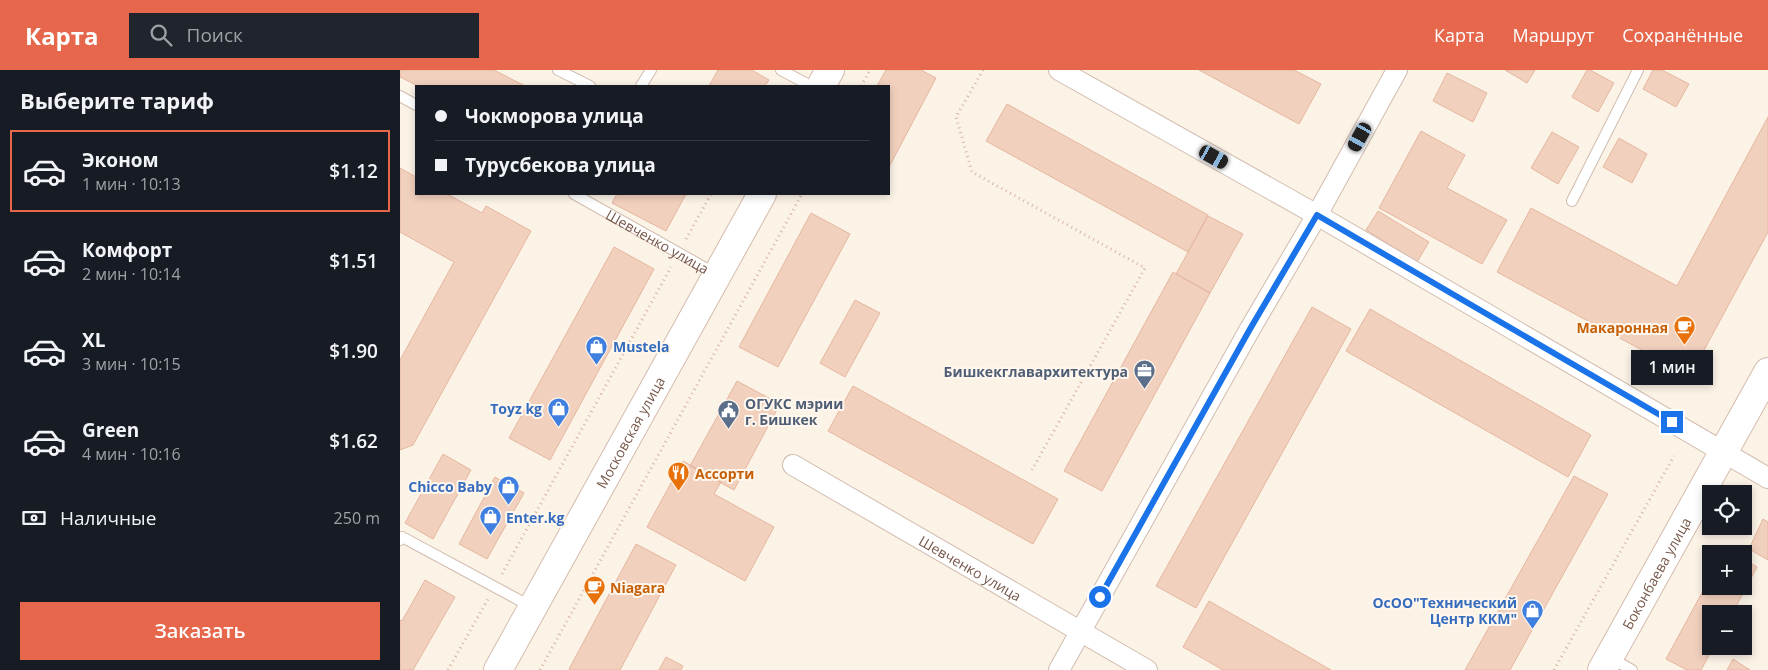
<!DOCTYPE html>
<html lang="ru">
<meta charset="utf-8">
<style>
:root{--surface:#171b24;--page:#20242c;--text:#f1f3f6;--muted:#9ea1a6;--line:#363941;--accent:#e6674c}
body{margin:0;font-family:"Open Sans",sans-serif;background:var(--page);color:var(--text);height:100vh;display:flex;flex-direction:column;font-size:19px;white-space:nowrap}
*{box-sizing:border-box;margin:0}
p{font-size:16px;color:var(--muted)}
.icon{flex:none;width:28px;height:28px;fill:none;stroke:currentColor;stroke-width:2;stroke-linecap:round;stroke-linejoin:round}
.map{position:relative;flex:1;overflow:hidden}
.panel{display:flex;flex-direction:column;background:var(--surface);width:400px}
.panel>*{flex:none}
.guide{position:absolute;left:15px;top:15px;width:475px;height:110px;border-radius:0px;box-shadow:0 2px 8px #0003;display:grid;align-content:center;height:110px;padding:0 20px;background:var(--surface)}
.buttons{position:absolute;left:1302px;top:415px;display:grid;gap:10px}
.buttons a{display:grid;place-items:center;width:50px;height:50px;border-radius:0px;background:var(--surface);box-shadow:0 2px 8px #0003;font-size:25px}
.end{position:absolute;width:22px;height:22px;margin:-11px;border:6px solid #1a73e8;background:#fff;box-shadow:0 0 0 2px #fff}
.from{border-radius:50%}
.bubble{position:absolute;height:35px;border-radius:0px;background:var(--surface);box-shadow:0 2px 8px #0003;font-size:16px;font-weight:600;line-height:35px;text-align:center}
.car{position:absolute;width:15px;height:30px;margin:-15px -8px;border-radius:6px;box-shadow:0 0 4px 1px #0007;background:linear-gradient(#222 24%,#8ab4d8 0 40%,#222 0 76%,#8ab4d8 0 86%,#222 0)}
.guide b{display:flex;align-items:center;gap:18px;height:48px;font-size:19px}
.guide b+b{border-top:1px solid var(--line)}
.guide i{width:12px;height:12px;background:var(--text)}
ul{padding:0;list-style:none}
li{display:flex;align-items:center;gap:15px;height:82px;margin:0 10px 8px;padding:0 10px;border:2px solid transparent;border-radius:0px}
li div{flex:1}
li b{display:block;font-size:19px}
li em{font-style:normal;font-weight:600}
li.selected{border-color:var(--accent)}
li>.icon{width:45px;height:45px;stroke-width:1.5}
h2{padding:0 20px;font-size:22px;line-height:60px}
.pay{display:flex;align-items:center;gap:12px;height:55px;padding:0 20px;font-size:19px}
.pay p{margin-inline-start:auto}
.button{display:flex;gap:10px;margin-top:auto;padding:10px 20px}
.button a{flex:1;height:58px;border-radius:0px;background:var(--accent);color:#fff;font-size:20px;font-weight:600;line-height:58px;text-align:center}
header{display:flex;align-items:center;gap:30px;box-sizing:border-box;height:70px;padding:0 25px;background:var(--accent);color:#fff}
header strong{font-size:24px}
nav{display:flex;gap:28px;margin-inline-start:auto;font-size:18px}
.search{width:350px;height:45px;background:var(--page);display:flex;align-items:center;gap:12px;box-sizing:border-box;padding:0 18px;border-radius:0px;color:var(--muted);font-size:19px}
main{display:flex;flex:1;min-height:0}
.map>svg:first-child{display:block}
.building{fill:#f2d0be;stroke:#e5b69f}
.lines{fill:none;stroke-linecap:round;stroke-linejoin:round}
.lane-casing{stroke:#d1bcaf;stroke-width:12}
.street-casing{stroke:#d1bcaf;stroke-width:22}
.secondary-casing{stroke:#d4bcad;stroke-width:30}
.path{stroke:#d7b4a1;stroke-width:3;stroke-dasharray:1 4;stroke-linecap:butt}
.lane{stroke:#fff;stroke-width:10}
.street{stroke:#fff;stroke-width:20}
.secondary{stroke:#fff;stroke-width:28}
.route{stroke:#1a73e8;stroke-width:6}
.labels{text-anchor:middle;dominant-baseline:central;stroke-width:4;stroke-linejoin:round;paint-order:stroke}
.street-label{font-size:14px;fill:#77584b;stroke:#fff7ed}
.food-label{font-size:14px;font-weight:bold;fill:#c56008;stroke:#fff7ed;text-anchor:start}
.shop-label{font-size:14px;font-weight:bold;fill:#366cbe;stroke:#fff7ed;text-anchor:end}
.service-label{font-size:14px;font-weight:bold;fill:#4e5e75;stroke:#fff7ed;text-anchor:end}
</style>
<header>
<strong>Карта</strong>
<div class="search"><svg class="icon" aria-label="search" viewBox="0 0 24 24"><circle cx="10" cy="10" r="6"/><path d="M15 15l6 6"/></svg>Поиск</div>
<nav><a>Карта</a><a>Маршрут</a><a>Сохранённые</a></nav>
</header>
<main>
<section class="panel">
<h2>Выберите тариф</h2>
<ul>
<li class="selected"><svg class="icon" aria-label="car" viewBox="0 0 24 24"><path d="M5 17H2v-5l4-1 3-4h7l3 4 3 1v5h-3M9 17h6M6 11h13"/><circle cx="7" cy="17" r="2"/><circle cx="17" cy="17" r="2"/></svg><div><b>Эконом</b><p>1 мин · 10:13</p></div><em>$1.12</em></li>
<li><svg class="icon" aria-label="car" viewBox="0 0 24 24"><path d="M5 17H2v-5l4-1 3-4h7l3 4 3 1v5h-3M9 17h6M6 11h13"/><circle cx="7" cy="17" r="2"/><circle cx="17" cy="17" r="2"/></svg><div><b>Комфорт</b><p>2 мин · 10:14</p></div><em>$1.51</em></li>
<li><svg class="icon" aria-label="car" viewBox="0 0 24 24"><path d="M5 17H2v-5l4-1 3-4h7l3 4 3 1v5h-3M9 17h6M6 11h13"/><circle cx="7" cy="17" r="2"/><circle cx="17" cy="17" r="2"/></svg><div><b>XL</b><p>3 мин · 10:15</p></div><em>$1.90</em></li>
<li><svg class="icon" aria-label="car" viewBox="0 0 24 24"><path d="M5 17H2v-5l4-1 3-4h7l3 4 3 1v5h-3M9 17h6M6 11h13"/><circle cx="7" cy="17" r="2"/><circle cx="17" cy="17" r="2"/></svg><div><b>Green</b><p>4 мин · 10:16</p></div><em>$1.62</em></li>
</ul>
<div class="pay"><svg class="icon" aria-label="cash" viewBox="0 0 24 24"><path d="M3 7h18v10H3z"/><circle cx="12" cy="12" r="2"/></svg>Наличные<p>250 m</p></div>
<div class="button"><a>Заказать</a></div>
</section>
<div class="map">
<svg width="1368" height="600" viewBox="0 0 1368 600">
<rect width="100%" height="100%" fill="#fcf3e7"/>
<path class="building" d="M0,0H94L125,16H18L0,7Z
M318,0H352L369,10L365,16H309Z
M486,0H521L536,8L489,97V16H477Z
M799,0H894L921,14L899,54Z
M1105,0H1135L1127,13Z
M1187,0H1190L1214,13L1198,42L1172,27Z
M1253,0H1262L1289,14L1276,37L1243,19Z
M1047,3L1087,23L1073,52L1033,31Z
M607,34L808,145L788,182L586,71Z
M1368,47V162L1290,306L1097,202L1131,138L1277,216Z
M1021,61L1065,85L1047,118L1107,150L1082,194L979,138Z
M1152,62L1179,77L1158,114L1131,98Z
M1219,68L1247,84L1232,113L1203,97Z
M0,98L16,107V124H47L82,143L86,136L131,161L13,375L0,380V290L54,192L0,162Z
M217,124H286L266,161L212,133Z
M978,141L1029,172L1017,192L966,160Z
M411,143L450,164L378,297L339,277Z
M808,146L843,164L810,223L776,204Z
M214,177L254,199L150,390L109,368Z
M773,202L810,223L702,421L664,401Z
M455,230L480,243L445,307L420,293Z
M912,237L951,259L796,538L756,516Z
M970,239L1191,365L1168,407L946,281Z
M337,311L380,334L334,420L290,396Z
M453,316L658,429L633,474L428,361Z
M43,384L71,400L33,469L5,453Z
M283,391L321,412L314,424L374,457L345,511L247,457Z
M1174,406L1208,424L1110,600H1065Z
M95,407L124,423L87,489L59,474Z
M1363,449L1368,452V490L1349,479Z
M236,474L276,495L220,600H170L169,599Z
M1344,489L1357,497L1332,544H1311V576H1314L1301,600H1287L1266,589L1311,506V516H1344Z
M25,510L55,527L13,600H0V550L2,551Z
M809,531L931,600H823L783,577Z
M266,587L283,596L281,600H259Z
M1333,589L1350,600H1327Z"/>
<g class="lines">
<defs>
<g id="lane">
<path d="M158,0L190,16"/>
<path d="M381,0L411,16"/>
<path d="M241,16L251,0"/>
<path d="M0,26L16,35"/>
<path id="s1" d="M174,124L316,204"/>
<path d="M1172,131L1238,0"/>
<path d="M0,470L2,467L132,537"/>
<path d="M1211,588L1232,600"/>
</g>
<g id="street">
<path d="M659,0L917,145L1368,408"/>
<path id="s2" d="M393,395L747,600"/>
<path d="M659,600L850,259L917,145L997,0"/>
</g>
<g id="secondary">
<path d="M421,16L430,0"/>
<path id="s3" d="M98,600L362,124"/>
<path id="s4" d="M1202,600L1368,302"/>
</g>
</defs>
<use href="#lane" class="lane-casing"/>
<use href="#street" class="street-casing"/>
<use href="#secondary" class="secondary-casing"/>
<path class="path" d="M583,0L556,47L572,102L745,198L632,400
M461,16L470,0
M286,169L311,124
M102,504L271,197
M48,600L88,529
M140,600L402,124
M1154,600L1274,386"/>
<use href="#lane" class="lane"/>
<use href="#street" class="street"/>
<use href="#secondary" class="secondary"/>
</g>
<g class="lines">
<path class="route" d="M700,527L850,259L917,145L1272,352"/>
</g>
<defs>
<symbol id="cafe-pin" viewBox="-11 -11 22 30"><path d="M0 17L-7.5 6A9.5 9.5 0 1 1 7.5 6Z" fill="#e8710a" stroke="#fff7ed"/><path d="M-5.5-4.5H6V0H3Q3 3.5 0 3.5H-2.5Q-5.5 3.5-5.5 0ZM3-3.2v2h1.7v-2ZM-6 4.5H4V6H-6Z" fill="#fff"/></symbol>
<symbol id="shop-pin" viewBox="-11 -11 22 30"><path d="M0 17L-7.5 6A9.5 9.5 0 1 1 7.5 6Z" fill="#3f7fe0" stroke="#fff7ed"/><path d="M-5-2.5h2.3a2.7 3.5 0 0 1 5.4 0H5L5.5 6h-11ZM-1.5-2.5h3a1.5 2.3 0 0 0-3 0Z" fill="#fff"/></symbol>
<symbol id="office-pin" viewBox="-11 -11 22 30"><path d="M0 17L-7.5 6A9.5 9.5 0 1 1 7.5 6Z" fill="#5c6f8a" stroke="#fff7ed"/><path d="M-6-3h4V-5.5h4V-3h4V5H-6ZM-1-4.5V-3h2v-1.5ZM-6 0V1H6V0Z" fill="#fff"/></symbol>
<symbol id="civic-pin" viewBox="-11 -11 22 30"><path d="M0 17L-7.5 6A9.5 9.5 0 1 1 7.5 6Z" fill="#5c6f8a" stroke="#fff7ed"/><path d="M-.6-6.5H3V-4.5H.6V-3L4-1V1h2V6H-6V1h2V-1L-.6-3ZM-1.2 2.5V6h2.4V2.5Z" fill="#fff"/></symbol>
<symbol id="restaurant-pin" viewBox="-11 -11 22 30"><path d="M0 17L-7.5 6A9.5 9.5 0 1 1 7.5 6Z" fill="#e8710a" stroke="#fff7ed"/><path d="M-5-6h1v4h1v-4h1v4h1v-4h1v5L-1.5 .5V6h-2V.5L-5-1ZM5-6V6H3V1.5H1.5Q1.5-4 5-6Z" fill="#fff"/></symbol>
</defs>
<g fill-rule="evenodd">
<use href="#cafe-pin" x="1272" y="244" width="25" height="34"/>
<use href="#shop-pin" x="184" y="264" width="25" height="34"/>
<use href="#office-pin" x="732" y="288" width="25" height="34"/>
<use href="#shop-pin" x="146" y="326" width="25" height="34"/>
<use href="#civic-pin" x="316" y="328" width="25" height="34"/>
<use href="#restaurant-pin" x="266" y="390" width="25" height="34"/>
<use href="#shop-pin" x="96" y="404" width="25" height="34"/>
<use href="#shop-pin" x="78" y="434" width="25" height="34"/>
<use href="#cafe-pin" x="182" y="504" width="25" height="34"/>
<use href="#shop-pin" x="1120" y="528" width="25" height="34"/>
</g>
<g class="labels">
<g class="street-label">
<text stroke="none"><textPath href="#s1" startOffset="96">Шевченко улица</textPath></text>
<text stroke="none"><textPath href="#s3" startOffset="272">Московская улица</textPath></text>
<text stroke="none"><textPath href="#s2" startOffset="205">Шевченко улица</textPath></text>
<text stroke="none"><textPath href="#s4" startOffset="111">Боконбаева улица</textPath></text>
</g>
<g class="food-label">
<text x="1268" y="257" text-anchor="end">Макаронная</text>
<text x="295" y="403">Ассорти</text>
<text x="210" y="517">Niagara</text>
</g>
<g class="shop-label">
<text x="213" y="276" text-anchor="start">Mustela</text>
<text x="142" y="338">Toyz kg</text>
<text x="92" y="416">Chicco Baby</text>
<text x="106" y="447" text-anchor="start">Enter.kg</text>
<text x="1117" y="532">ОсОО"Технический<tspan x="1117" dy="16">Центр ККМ"</tspan></text>
</g>
<g class="service-label">
<text x="728" y="301">Бишкекглавархитектура</text>
<text x="345" y="333" text-anchor="start">ОГУКС мэрии<tspan x="345" dy="16">г. Бишкек</tspan></text>
</g>
</g>
</svg>
<div class="buttons">
<a><svg class="icon" aria-label="locate" viewBox="0 0 24 24"><circle cx="12" cy="12" r="6"/><path d="M12 2v4M12 18v4M2 12h4M18 12h4"/></svg></a>
<a>+</a>
<a>−</a>
</div>
<i class="end from" style="left:700px;top:527px"></i>
<i class="end" style="left:1272px;top:352px"></i>
<div class="bubble" style="left:1231px;top:280px;width:82px">1 мин</div>
<i class="car" style="left:960px;top:67px;rotate:209deg"></i>
<i class="car" style="left:814px;top:87px;rotate:119deg"></i>
<div class="guide">
<b><i class="from"></i>Чокморова улица</b>
<b><i></i>Турусбекова улица</b>
</div>
</div>
</main>
